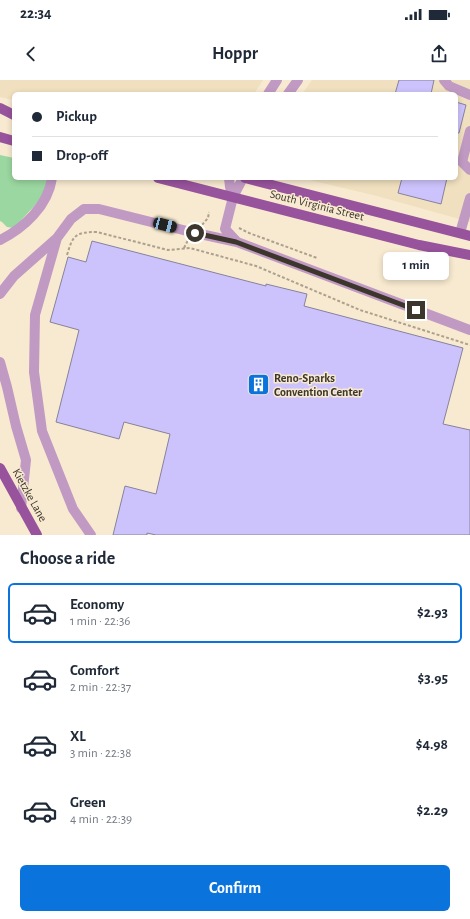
<!DOCTYPE html>
<meta charset="utf-8">
<style>
:root{--surface:#fff;--page:#f2f2f3;--text:#1f2937;--muted:#747a83;--line:#e0e1e3;--accent:#0b74dc}
body{margin:0;font-family:"Alegreya Sans",sans-serif;background:var(--page);color:var(--text);height:100vh;display:flex;flex-direction:column;font-size:15px;white-space:nowrap}
*{box-sizing:border-box;margin:0}
p{font-size:13px;color:var(--muted)}
.icon{flex:none;width:22px;height:22px;fill:none;stroke:currentColor;stroke-width:2;stroke-linecap:round;stroke-linejoin:round}
.map{position:relative;height:455px;overflow:hidden}
.sheet{display:flex;flex-direction:column;background:var(--surface);flex:1}
.sheet>*{flex:none}
.guide{position:absolute;left:12px;top:12px;width:446px;height:88px;border-radius:6px;box-shadow:0 2px 6px #0003;display:grid;align-content:center;height:88px;padding:0 20px;background:var(--surface)}
.end{position:absolute;width:18px;height:18px;margin:-9px;border:5px solid #3c362c;background:#fff;box-shadow:0 0 0 2px #fff}
.from{border-radius:50%}
.bubble{position:absolute;height:28px;border-radius:6px;background:var(--surface);box-shadow:0 2px 6px #0003;font-size:13px;font-weight:700;line-height:28px;text-align:center}
.car{position:absolute;width:12px;height:24px;margin:-12px -6px;border-radius:5px;box-shadow:0 0 3px 1px #0007;background:linear-gradient(#222 24%,#8ab4d8 0 40%,#222 0 76%,#8ab4d8 0 86%,#222 0)}
.guide b{display:flex;align-items:center;gap:14px;height:38px;font-size:15px}
.guide b+b{border-top:1px solid var(--line)}
.guide i{width:10px;height:10px;background:var(--text)}
ul{padding:0;list-style:none}
li{display:flex;align-items:center;gap:12px;height:60px;margin:0 8px 6px;padding:0 12px;border:2px solid transparent;border-radius:6px}
li div{flex:1}
li b{display:block;font-size:15px}
li em{font-style:normal;font-weight:700}
li.current{border-color:var(--accent)}
li>.icon{width:36px;height:36px;stroke-width:1.5}
h2{padding:0 20px;font-size:18px;line-height:48px}
.primary-button{display:flex;gap:8px;margin-top:auto;padding:8px 20px}
.primary-button a{flex:1;height:46px;border-radius:6px;background:var(--accent);color:#fff;font-size:16px;font-weight:700;line-height:46px;text-align:center}
.status{display:flex;justify-content:space-between;align-items:center;height:28px;padding:0 20px;background:var(--surface);direction:ltr}
.status svg{height:11px;fill:currentColor}
header{display:flex;justify-content:space-between;align-items:center;height:52px;padding:0 20px;background:var(--surface);font-size:18px;font-weight:700}
.map>svg:first-child{display:block}
.built{fill:#f0e0bf}
.green{fill:#9bd7a0}
.building{fill:#cdc3fc;stroke:#86829b}
.lines{fill:none;stroke-linecap:round;stroke-linejoin:round}
.path{stroke:#aca18e;stroke-width:2;stroke-dasharray:3 2;stroke-linecap:butt}
.minor{stroke:#c09ac3;stroke-width:10}
.major{stroke:#98539d;stroke-width:10}
.route{stroke:#3c362c;stroke-width:5}
.labels{text-anchor:middle;dominant-baseline:central;stroke-width:3;stroke-linejoin:round;paint-order:stroke}
.street-label{font-size:12px;fill:#3c362c;stroke:#f8ead0}
.poi-label{font-size:12px;font-weight:bold;fill:#3c362c;stroke:#f8ead0;text-anchor:start}
</style>
<div class="status"><b>22:34</b><svg viewBox="0 0 49 12"><path d="M0 12V9h3v3zM5 12V6h3v6zM10 12V3h3v9zM15 12V0h3v12zM26 1h20v11H26zM47 4h2v5h-2z"/></svg></div>
<header><svg class="icon" aria-label="back" viewBox="0 0 24 24"><path d="M15 5l-7 7 7 7"/></svg>Hoppr<svg class="icon" aria-label="share" viewBox="0 0 24 24"><path d="M12 15V3M7 8l5-5 5 5M5 13v7h14v-7"/></svg></header>
<div class="map">
<svg width="470" height="455" viewBox="0 0 470 455">
<rect width="100%" height="100%" fill="#f8ead0"/>
<path class="built" d="M0,0H263L254,14H14V20L0,17Z
M312,0H470V142L377,116L301,98H456V14H302Z"/>
<path class="green" d="M0,75L14,78V98H47L45,111L37,123L14,148L7,147L2,142L0,141Z"/>
<path class="building" d="M399,0H434L431,14H395Z
M456,22L466,25L459,53H456Z
M402,98H447L441,124L398,113Z
M92,161L266,206V204L307,214L304,226L463,268L443,344L470,350V455H156L147,453V455H113L125,406L156,414L170,354L124,342L119,359L56,342L79,250L50,242L68,177L86,182Z"/>
<g class="lines">
<path class="path" d="M202,145L208,138L209,132
M239,148L249,153L317,178
M184,168L188,160
M67,175C73,155 75,152 97,152L168,170L190,168L256,186L360,230L470,265"/>
<path class="minor" d="M444,0L449,6L470,15
M268,14L277,0
M288,14L298,0
M470,51L462,82L470,90
M229,98L230,107L233,117
M243,98L233,117L225,149L237,162L470,250
M460,153L470,118
M0,160C24,148 48,126 52,98
M0,214L14,196L57,158
M0,282L7,307L16,346L26,380L21,428
M91,455L73,429L42,351L34,292L35,235L57,158L71,139L84,129H99L191,152L237,162"/>
<path class="major" d="M0,28L14,35
M0,57L14,61
M158,98L419,165L470,175
M245,98L470,156
M0,388L37,455"/>
</g>
<g class="lines">
<path class="route" d="M195,153L236,162L416,230"/>
</g>
<defs>
<symbol id="building-square" viewBox="-11 -11 22 22"><rect x="-9" y="-9" width="18" height="18" rx="4" fill="#0b74dc" stroke="#f8ead0"/><path d="M-4-6H4V6H1V3H-1V6H-4ZM-2.5-4.3h1.7v1.8h-1.7ZM.8-4.3h1.7v1.8H.8ZM-2.5-1h1.7V.8h-1.7ZM.8-1h1.7V.8H.8Z" fill="#fff"/></symbol>
</defs>
<g fill-rule="evenodd">
<use href="#building-square" x="246" y="292" width="25" height="25"/>
</g>
<g class="labels">
<g class="street-label">
<text transform="translate(317 125) rotate(14)">South Virginia Street</text>
<text transform="translate(30 415) rotate(61)">Kietzke Lane</text>
</g>
<g class="poi-label">
<text x="274" y="298">Reno-Sparks<tspan x="274" dy="14">Convention Center</tspan></text>
</g>
</g>
</svg>
<i class="end from" style="left:195px;top:153px"></i>
<i class="end" style="left:416px;top:230px"></i>
<div class="bubble" style="left:383px;top:172px;width:66px">1 min</div>
<i class="car" style="left:165px;top:145px;rotate:105deg"></i>
<div class="guide">
<b><i class="from"></i>Pickup</b>
<b><i></i>Drop-off</b>
</div>
</div>
<section class="sheet">
<h2>Choose a ride</h2>
<ul>
<li class="current"><svg class="icon" aria-label="car" viewBox="0 0 24 24"><path d="M5 17H2v-5l4-1 3-4h7l3 4 3 1v5h-3M9 17h6M6 11h13"/><circle cx="7" cy="17" r="2"/><circle cx="17" cy="17" r="2"/></svg><div><b>Economy</b><p>1 min · 22:36</p></div><em>$2.93</em></li>
<li><svg class="icon" aria-label="car" viewBox="0 0 24 24"><path d="M5 17H2v-5l4-1 3-4h7l3 4 3 1v5h-3M9 17h6M6 11h13"/><circle cx="7" cy="17" r="2"/><circle cx="17" cy="17" r="2"/></svg><div><b>Comfort</b><p>2 min · 22:37</p></div><em>$3.95</em></li>
<li><svg class="icon" aria-label="car" viewBox="0 0 24 24"><path d="M5 17H2v-5l4-1 3-4h7l3 4 3 1v5h-3M9 17h6M6 11h13"/><circle cx="7" cy="17" r="2"/><circle cx="17" cy="17" r="2"/></svg><div><b>XL</b><p>3 min · 22:38</p></div><em>$4.98</em></li>
<li><svg class="icon" aria-label="car" viewBox="0 0 24 24"><path d="M5 17H2v-5l4-1 3-4h7l3 4 3 1v5h-3M9 17h6M6 11h13"/><circle cx="7" cy="17" r="2"/><circle cx="17" cy="17" r="2"/></svg><div><b>Green</b><p>4 min · 22:39</p></div><em>$2.29</em></li>
</ul>
<div class="primary-button"><a>Confirm</a></div>
</section>
